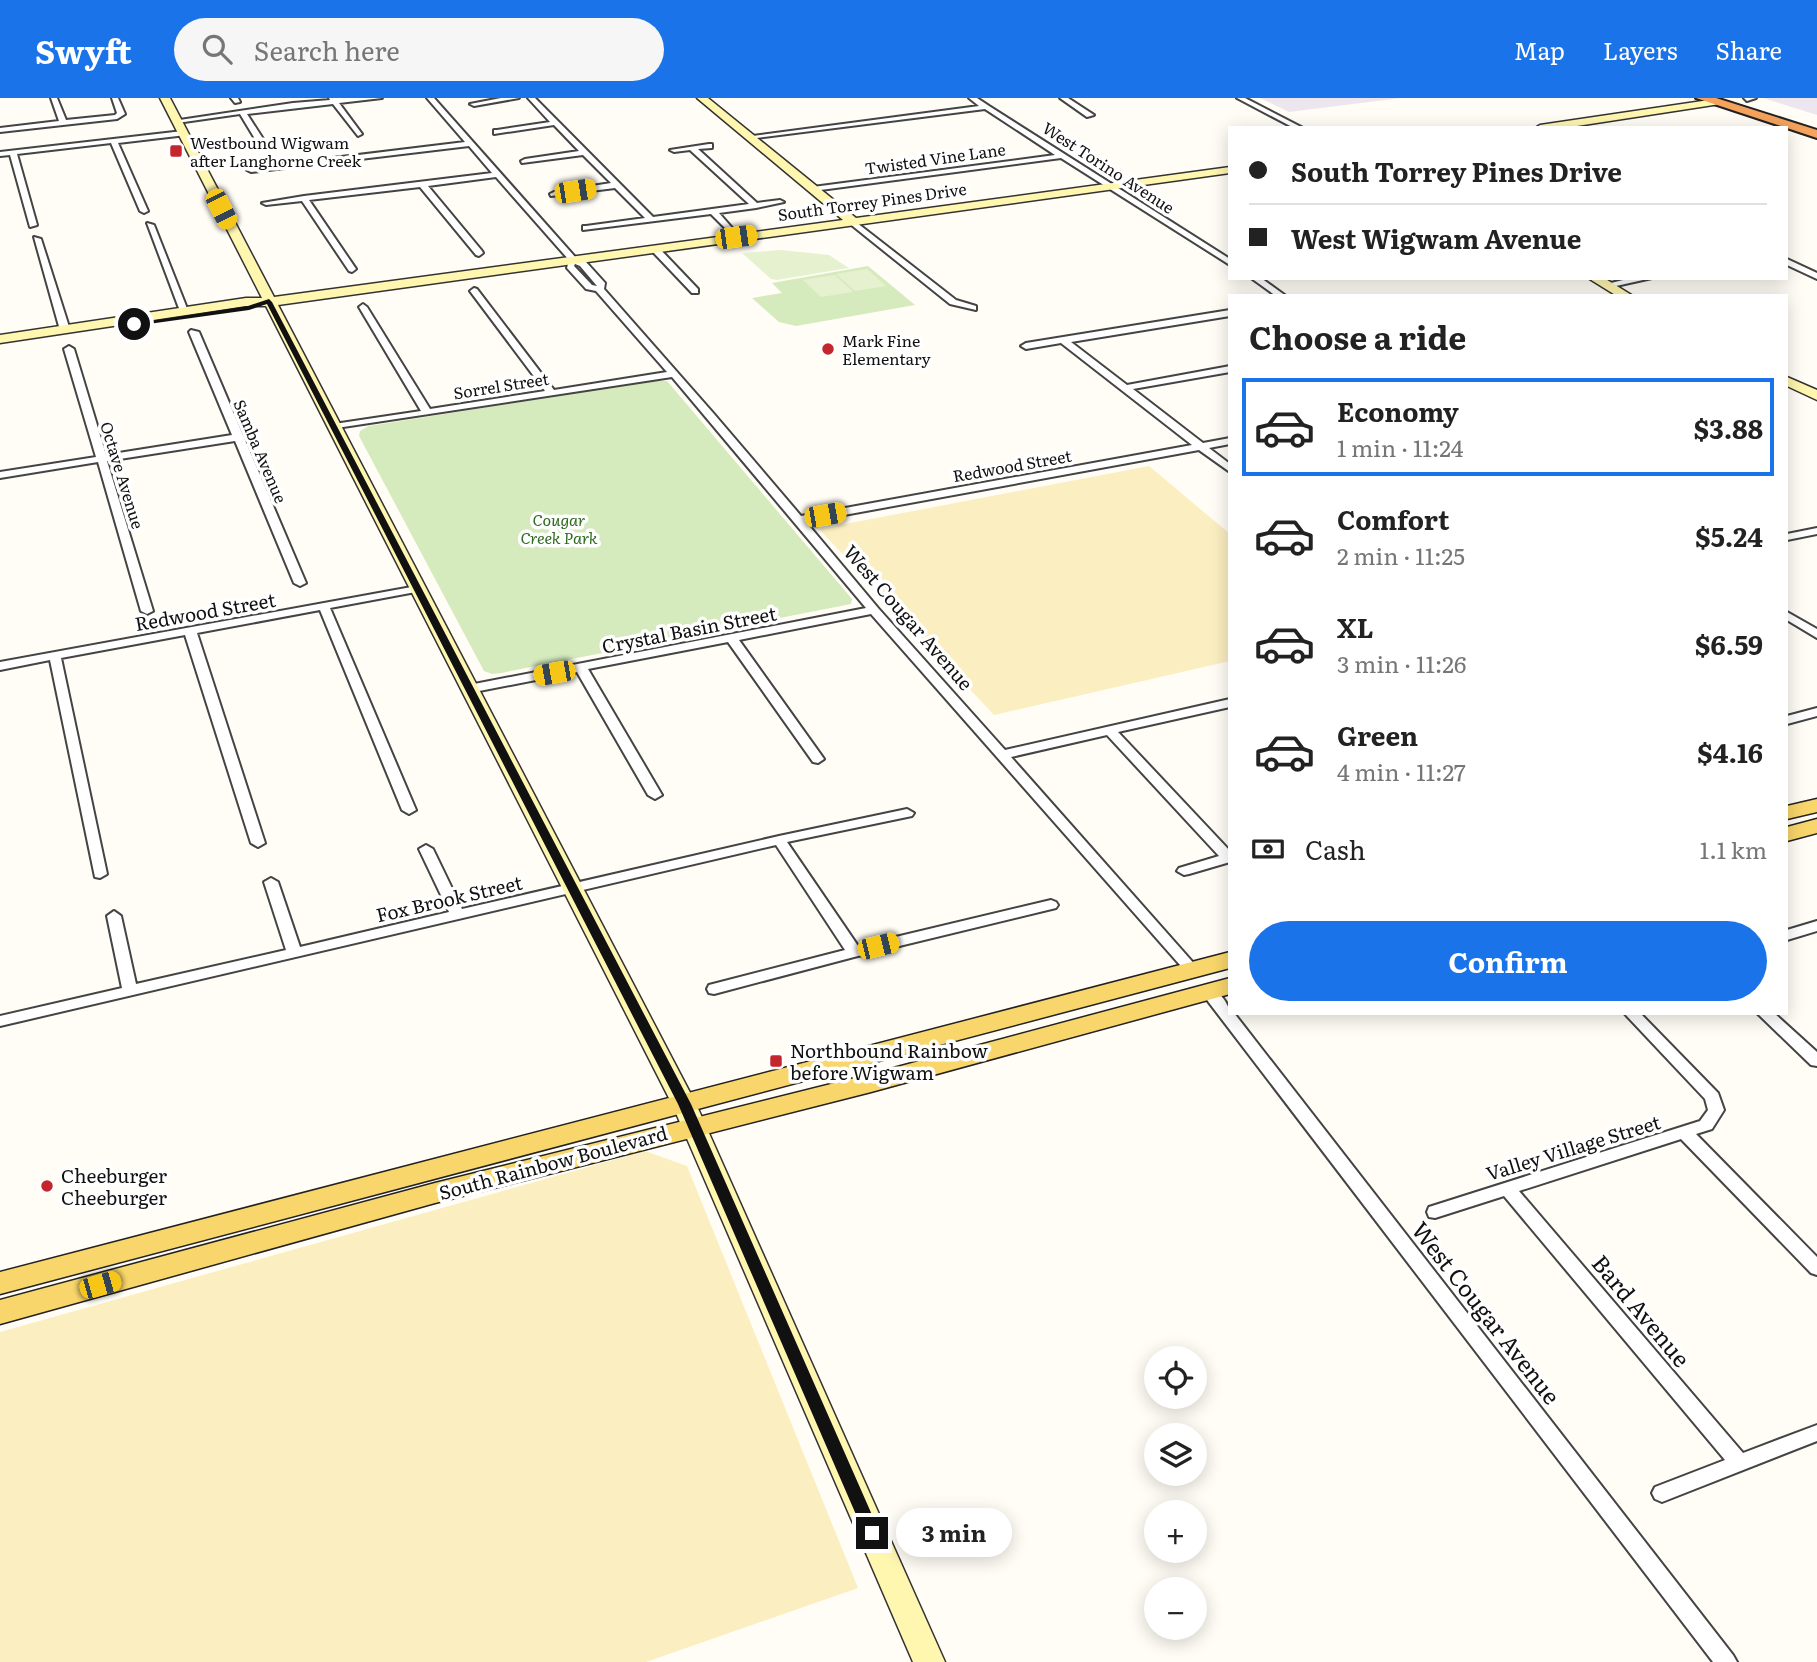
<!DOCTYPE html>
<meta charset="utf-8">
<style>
:root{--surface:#fff;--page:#f6f6f6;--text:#222;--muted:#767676;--line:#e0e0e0;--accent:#1a73e8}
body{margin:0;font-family:Literata,serif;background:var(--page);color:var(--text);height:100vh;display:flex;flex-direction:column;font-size:26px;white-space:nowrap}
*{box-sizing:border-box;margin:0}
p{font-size:23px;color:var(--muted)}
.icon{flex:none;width:38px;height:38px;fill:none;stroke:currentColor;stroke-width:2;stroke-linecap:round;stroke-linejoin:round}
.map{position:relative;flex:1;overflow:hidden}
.side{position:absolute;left:1228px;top:196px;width:560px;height:721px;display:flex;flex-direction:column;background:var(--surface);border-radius:0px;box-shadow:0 4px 18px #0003}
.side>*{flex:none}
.guide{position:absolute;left:1228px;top:28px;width:560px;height:154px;border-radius:0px;box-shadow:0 4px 18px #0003;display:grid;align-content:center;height:154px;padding:0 21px;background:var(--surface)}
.buttons{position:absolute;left:1144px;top:1248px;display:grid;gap:14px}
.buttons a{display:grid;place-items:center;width:63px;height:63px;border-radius:50%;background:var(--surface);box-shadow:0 4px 18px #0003;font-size:35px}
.end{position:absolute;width:32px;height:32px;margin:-16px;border:9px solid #111;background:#fff;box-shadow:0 0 0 4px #fff}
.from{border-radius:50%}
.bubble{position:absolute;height:49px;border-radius:24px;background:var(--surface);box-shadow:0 4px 18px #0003;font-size:23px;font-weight:700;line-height:49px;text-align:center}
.car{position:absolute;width:21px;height:42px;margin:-21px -10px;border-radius:9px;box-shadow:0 0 5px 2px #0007;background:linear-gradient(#f5c518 24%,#345 0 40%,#f5c518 0 76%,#345 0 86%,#f5c518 0)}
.guide b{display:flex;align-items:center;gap:24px;height:66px;font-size:26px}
.guide b+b{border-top:2px solid var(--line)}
.guide i{width:18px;height:18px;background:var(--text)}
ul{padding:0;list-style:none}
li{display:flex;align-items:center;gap:21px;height:98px;margin:0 14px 10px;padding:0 7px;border:4px solid transparent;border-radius:0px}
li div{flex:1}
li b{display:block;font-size:26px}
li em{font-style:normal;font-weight:700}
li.active{border-color:var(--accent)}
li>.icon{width:63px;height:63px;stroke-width:1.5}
h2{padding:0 21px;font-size:32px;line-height:84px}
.pay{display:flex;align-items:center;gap:18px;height:77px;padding:0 21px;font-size:26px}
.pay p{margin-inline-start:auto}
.button{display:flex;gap:14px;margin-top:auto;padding:14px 21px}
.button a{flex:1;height:80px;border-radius:42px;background:var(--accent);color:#fff;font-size:28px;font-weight:700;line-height:80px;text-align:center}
header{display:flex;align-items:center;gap:42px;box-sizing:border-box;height:98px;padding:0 35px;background:var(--accent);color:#fff}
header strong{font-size:33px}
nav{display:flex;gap:38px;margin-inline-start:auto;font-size:24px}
.search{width:490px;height:63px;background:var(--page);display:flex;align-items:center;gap:18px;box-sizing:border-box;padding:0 24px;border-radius:38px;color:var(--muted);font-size:26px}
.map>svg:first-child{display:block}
.industrial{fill:#eee6ef}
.green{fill:#d5ebbd}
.sand{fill:#fbeec1}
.pitch{fill:#e6f2cf}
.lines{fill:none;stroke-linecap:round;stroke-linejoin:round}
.street-casing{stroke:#444;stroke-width:4}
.secondary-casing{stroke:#333;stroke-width:3}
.primary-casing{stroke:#222;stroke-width:3}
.highway-casing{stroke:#222;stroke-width:4}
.street{fill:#fff;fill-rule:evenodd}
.secondary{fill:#fff6b0;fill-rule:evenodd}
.primary{fill:#f9d66b;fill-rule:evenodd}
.highway{fill:#f5a25d;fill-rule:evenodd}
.route{fill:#111}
.poi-dot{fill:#c4262e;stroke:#fff;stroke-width:2.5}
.labels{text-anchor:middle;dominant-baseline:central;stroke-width:7;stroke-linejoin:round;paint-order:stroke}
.far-poi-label{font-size:16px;fill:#111;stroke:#fff;text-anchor:start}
.far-street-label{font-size:16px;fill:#111;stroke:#fff}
.far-park-label{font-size:16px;font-style:italic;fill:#2f6b1f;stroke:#fff}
.street-label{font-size:19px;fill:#111;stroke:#fff}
.poi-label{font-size:19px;fill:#111;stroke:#fff;text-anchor:start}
.near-street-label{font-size:23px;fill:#111;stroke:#fff}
</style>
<header>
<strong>Swyft</strong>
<div class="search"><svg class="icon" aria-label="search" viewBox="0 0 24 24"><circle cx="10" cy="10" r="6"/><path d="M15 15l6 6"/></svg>Search here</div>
<nav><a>Map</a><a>Layers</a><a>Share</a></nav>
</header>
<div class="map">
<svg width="1817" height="1564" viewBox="0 0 1817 1564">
<rect width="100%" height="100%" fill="#fffdf5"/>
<path class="industrial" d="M1260,0H1401L1289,14Z
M1763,0H1817V17Z"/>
<path class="green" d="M868,168L915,207L796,228L779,224L752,200L782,195L772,185Z
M651,283H667L852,501L851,506L501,575L492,576L484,573L359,338L360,333L369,328Z"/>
<path class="sand" d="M1149,368L1230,436V563L994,617L819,431Z
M645,1053L687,1068L858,1490L646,1564H0V1234Z"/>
<path class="pitch" d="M781,152L829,157L849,170L777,182L771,181L742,155Z
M867,171L886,188L855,193L836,176Z
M835,177L853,194L821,199L803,182Z"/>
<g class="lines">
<defs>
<path id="street" d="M51,0H57L66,22L115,17L117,15L112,0H118L125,16L117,21L0,34V30L59,23Z
M231,0H238L240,4L235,5Z
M329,0H382L339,5L362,36L358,38L333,6L247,16L267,47L263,49H260L240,16L177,25L173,23L293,5L330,2Z
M427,0H434L576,160L586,164L605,185L604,191L714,316L801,418L1192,347L1061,245L1026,251L1021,248L1026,245L1230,212V218L1071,244L1127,287L1230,268V274L1133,291L1203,345L1230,340V346L1209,350L1230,366V374L1199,352L806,424L878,510L1005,652L1230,601V609L1118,634L1230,753V764L1189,776L1184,777L1177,773L1179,770L1219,758L1107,637L1011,659L1197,869L1199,872L1197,875H1187L871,516L739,542L824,661L818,665L813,664L728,544L588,571L662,697L655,701L648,697L577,574L469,595L465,594L463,591L469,587L866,510L672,279L330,331L329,329L334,326L421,313L359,209L363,206L367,209L430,311L545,293L470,193L474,190L477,191L554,292L667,274L596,193L586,191L567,170L569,162L496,79L428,88L482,153L483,155L479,158L476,157L420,89L309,102L356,171L352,174L349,173L302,103L266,107L262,105L304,98L492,75L469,48L251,74L247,72L251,70L465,44ZM575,166L580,168L597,188L592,187L574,168Z
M501,0H519L474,8L470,6Z
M528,0H535L653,119L749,106L690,52L674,54L670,52L709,46H712V50L698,51L757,105L780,102L784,104L756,110L719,115L740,139L736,141L711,116L583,132V128H586L645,120L615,90L551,98L550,96L554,94L611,85L583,57L522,65L521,63L525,61L579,53L554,27L494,36V32H497L550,24Z
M969,0H977L989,8L1230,161V167L1061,60L813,93L809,91L813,89L1055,57L985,11L749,41L745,39L979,8Z
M1060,0H1068L1094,17L1087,19Z
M1237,0H1245L1303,30H1294Z
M1744,0H1756L1747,3Z
M183,33H186V37L118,45L148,113L144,115L140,113L111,45L17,56L37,127L30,129L10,57L0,58V54Z
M852,121L956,202L976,208V212L950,206L849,125L848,123Z
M147,125L154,127L188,213L187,215L180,213Z
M34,139L41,141L70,232L68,234L60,232Z
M652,149H658L698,191V195H692L652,153Z
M1787,161L1817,175V181L1787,167Z
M1251,180H1261L1286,198H1276Z
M1631,180H1652L1607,190L1603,187Z
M191,232L199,234L306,485L300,488L294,485L235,343L107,363L153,513L147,516L141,513L98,364L0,380V374L96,359L64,251L69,248L74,251L106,357L232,337L189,234Z
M1817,430V436L1787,442V436Z
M417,488L423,491L421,493L330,510L416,712L409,716L402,712L320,512L197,535L265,745L258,749L251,745L185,537L61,560L107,776L100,780L95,779L50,562L0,572V564Z
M1787,514L1817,531V540L1787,522Z
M1817,610V618L1787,626V618Z
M907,711L914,715L912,718L787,744L858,848L1051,802L1056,804L1058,807L1056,810L854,859L714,896L709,895L707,891L709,887L845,852L776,747L0,928V918L122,890L107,818L114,813L121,818L136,886L286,852L264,784L271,780L278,784L300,849L449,814L419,751L426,747L433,751L462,811L779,738Z
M1817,823V833L1787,842V832Z
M1209,889C1218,891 1229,906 1230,915H1234L1733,1557L1737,1564H1713L1204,898L1201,894L1204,890Z
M1624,915H1640L1718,995L1724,1012L1712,1031L1696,1036L1817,1159V1177L1811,1175L1681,1041L1519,1093L1743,1355L1817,1327V1343L1662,1404L1655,1401L1652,1395L1655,1389L1725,1362L1504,1098L1435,1120L1429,1119L1427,1114L1429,1109L1700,1023L1708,1012L1705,1001Z
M1757,915H1774L1817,954V968L1811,967Z"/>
<path id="secondary" d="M160,0H170L274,199L843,122L697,0H708L856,120L1230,69V75L278,207L696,1006L945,1564H913L672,1006L266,208H246L0,245V237L246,200H262Z
M1716,1L1721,4L1720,6L1564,30H1535L1540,27Z
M1588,180H1604L1633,198H1617Z
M1787,279L1817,292V302L1787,288Z"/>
<path id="primary" d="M1817,701V714L1787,721V708Z
M1817,721V735L1787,743V729Z
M1230,854V870L0,1196V1174Z
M1230,880V896L871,994L435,1105L0,1226V1202L435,1085L871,976Z"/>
<path id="highway" d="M1696,0H1716L1817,32V40Z"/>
</defs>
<use href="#street" class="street-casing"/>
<use href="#secondary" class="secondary-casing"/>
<use href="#primary" class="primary-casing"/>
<use href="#highway" class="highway-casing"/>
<use href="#street" class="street"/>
<use href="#secondary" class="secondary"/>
<use href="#primary" class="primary"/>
<use href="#highway" class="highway"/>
</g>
<path class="route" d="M269,201L272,204L691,1006L880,1435L878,1440L872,1443L866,1440L864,1435L678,1006L267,206L249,212L134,228L130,226L248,208Z"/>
<g class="poi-dot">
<rect x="169" y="46" width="14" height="14" rx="3.5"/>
<circle cx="828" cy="251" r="7"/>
<rect x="769" y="956" width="14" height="14" rx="3.5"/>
<circle cx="47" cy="1088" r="7"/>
</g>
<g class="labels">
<g class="far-poi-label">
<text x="190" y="44">Westbound Wigwam<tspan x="190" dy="18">after Langhorne Creek</tspan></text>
<text x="842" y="242">Mark Fine<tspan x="842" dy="18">Elementary</tspan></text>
</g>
<g class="far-street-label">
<text transform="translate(935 60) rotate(-8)">Twisted Vine Lane</text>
<text transform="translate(1109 69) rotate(33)">West Torino Avenue</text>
<text transform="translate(872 103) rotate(-8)">South Torrey Pines Drive</text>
<text transform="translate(501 287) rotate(-9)">Sorrel Street</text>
<text transform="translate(261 353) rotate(67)">Samba Avenue</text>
<text transform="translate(1012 367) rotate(-10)">Redwood Street</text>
<text transform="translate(123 377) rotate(73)">Octave Avenue</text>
</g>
<g class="far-park-label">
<text x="559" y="421">Cougar<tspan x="559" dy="18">Creek Park</tspan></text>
</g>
<g class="street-label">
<text transform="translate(205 513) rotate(-10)">Redwood Street</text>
<text transform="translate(909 519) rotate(49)">West Cougar Avenue</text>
<text transform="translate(689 531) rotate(-11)">Crystal Basin Street</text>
<text transform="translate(449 800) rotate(-13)">Fox Brook Street</text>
<text transform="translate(1573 1049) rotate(-17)">Valley Village Street</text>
<text transform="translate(553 1064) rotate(-15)">South Rainbow Boulevard</text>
</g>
<g class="poi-label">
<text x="790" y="952">Northbound Rainbow<tspan x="790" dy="22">before Wigwam</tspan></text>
<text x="61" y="1077">Cheeburger<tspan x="61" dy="22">Cheeburger</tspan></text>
</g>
<g class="near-street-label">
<text transform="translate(1642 1212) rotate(50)">Bard Avenue</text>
<text transform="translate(1487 1214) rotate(52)">West Cougar Avenue</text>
</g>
</g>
</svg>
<div class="buttons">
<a><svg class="icon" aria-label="locate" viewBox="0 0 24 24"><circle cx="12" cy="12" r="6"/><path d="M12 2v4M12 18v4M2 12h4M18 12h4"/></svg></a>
<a><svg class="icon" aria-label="layers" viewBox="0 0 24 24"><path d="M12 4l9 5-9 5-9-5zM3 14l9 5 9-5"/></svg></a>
<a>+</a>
<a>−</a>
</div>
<i class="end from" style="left:134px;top:226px"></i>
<i class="end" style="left:872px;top:1435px"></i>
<div class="bubble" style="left:896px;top:1410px;width:116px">3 min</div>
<i class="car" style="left:575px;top:93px;rotate:81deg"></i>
<i class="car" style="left:221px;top:111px;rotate:153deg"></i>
<i class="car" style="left:736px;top:139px;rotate:82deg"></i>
<i class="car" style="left:825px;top:417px;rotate:80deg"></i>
<i class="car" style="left:554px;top:575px;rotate:260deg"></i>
<i class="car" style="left:878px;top:848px;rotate:76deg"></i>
<i class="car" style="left:100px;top:1187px;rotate:74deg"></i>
<div class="guide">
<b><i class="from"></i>South Torrey Pines Drive</b>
<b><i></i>West Wigwam Avenue</b>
</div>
<section class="side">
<h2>Choose a ride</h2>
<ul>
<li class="active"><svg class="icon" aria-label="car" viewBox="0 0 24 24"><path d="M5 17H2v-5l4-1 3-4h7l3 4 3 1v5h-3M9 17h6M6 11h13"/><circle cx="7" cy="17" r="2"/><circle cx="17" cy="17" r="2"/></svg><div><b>Economy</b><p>1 min · 11:24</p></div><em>$3.88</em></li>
<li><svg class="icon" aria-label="car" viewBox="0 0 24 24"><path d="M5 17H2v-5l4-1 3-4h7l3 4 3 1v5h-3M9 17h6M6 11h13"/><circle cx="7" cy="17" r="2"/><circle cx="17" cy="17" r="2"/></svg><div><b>Comfort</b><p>2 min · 11:25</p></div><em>$5.24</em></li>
<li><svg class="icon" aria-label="car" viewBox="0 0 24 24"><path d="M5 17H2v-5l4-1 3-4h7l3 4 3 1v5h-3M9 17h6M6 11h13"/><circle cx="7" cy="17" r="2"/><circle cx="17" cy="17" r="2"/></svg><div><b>XL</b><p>3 min · 11:26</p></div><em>$6.59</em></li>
<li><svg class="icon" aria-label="car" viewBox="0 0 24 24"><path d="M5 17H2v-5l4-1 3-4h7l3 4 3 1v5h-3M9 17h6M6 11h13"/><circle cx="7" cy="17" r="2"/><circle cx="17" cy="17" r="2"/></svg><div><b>Green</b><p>4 min · 11:27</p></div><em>$4.16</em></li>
</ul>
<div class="pay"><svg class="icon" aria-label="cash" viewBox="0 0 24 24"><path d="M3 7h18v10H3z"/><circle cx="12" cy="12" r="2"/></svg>Cash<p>1.1 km</p></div>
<div class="button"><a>Confirm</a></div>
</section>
</div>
